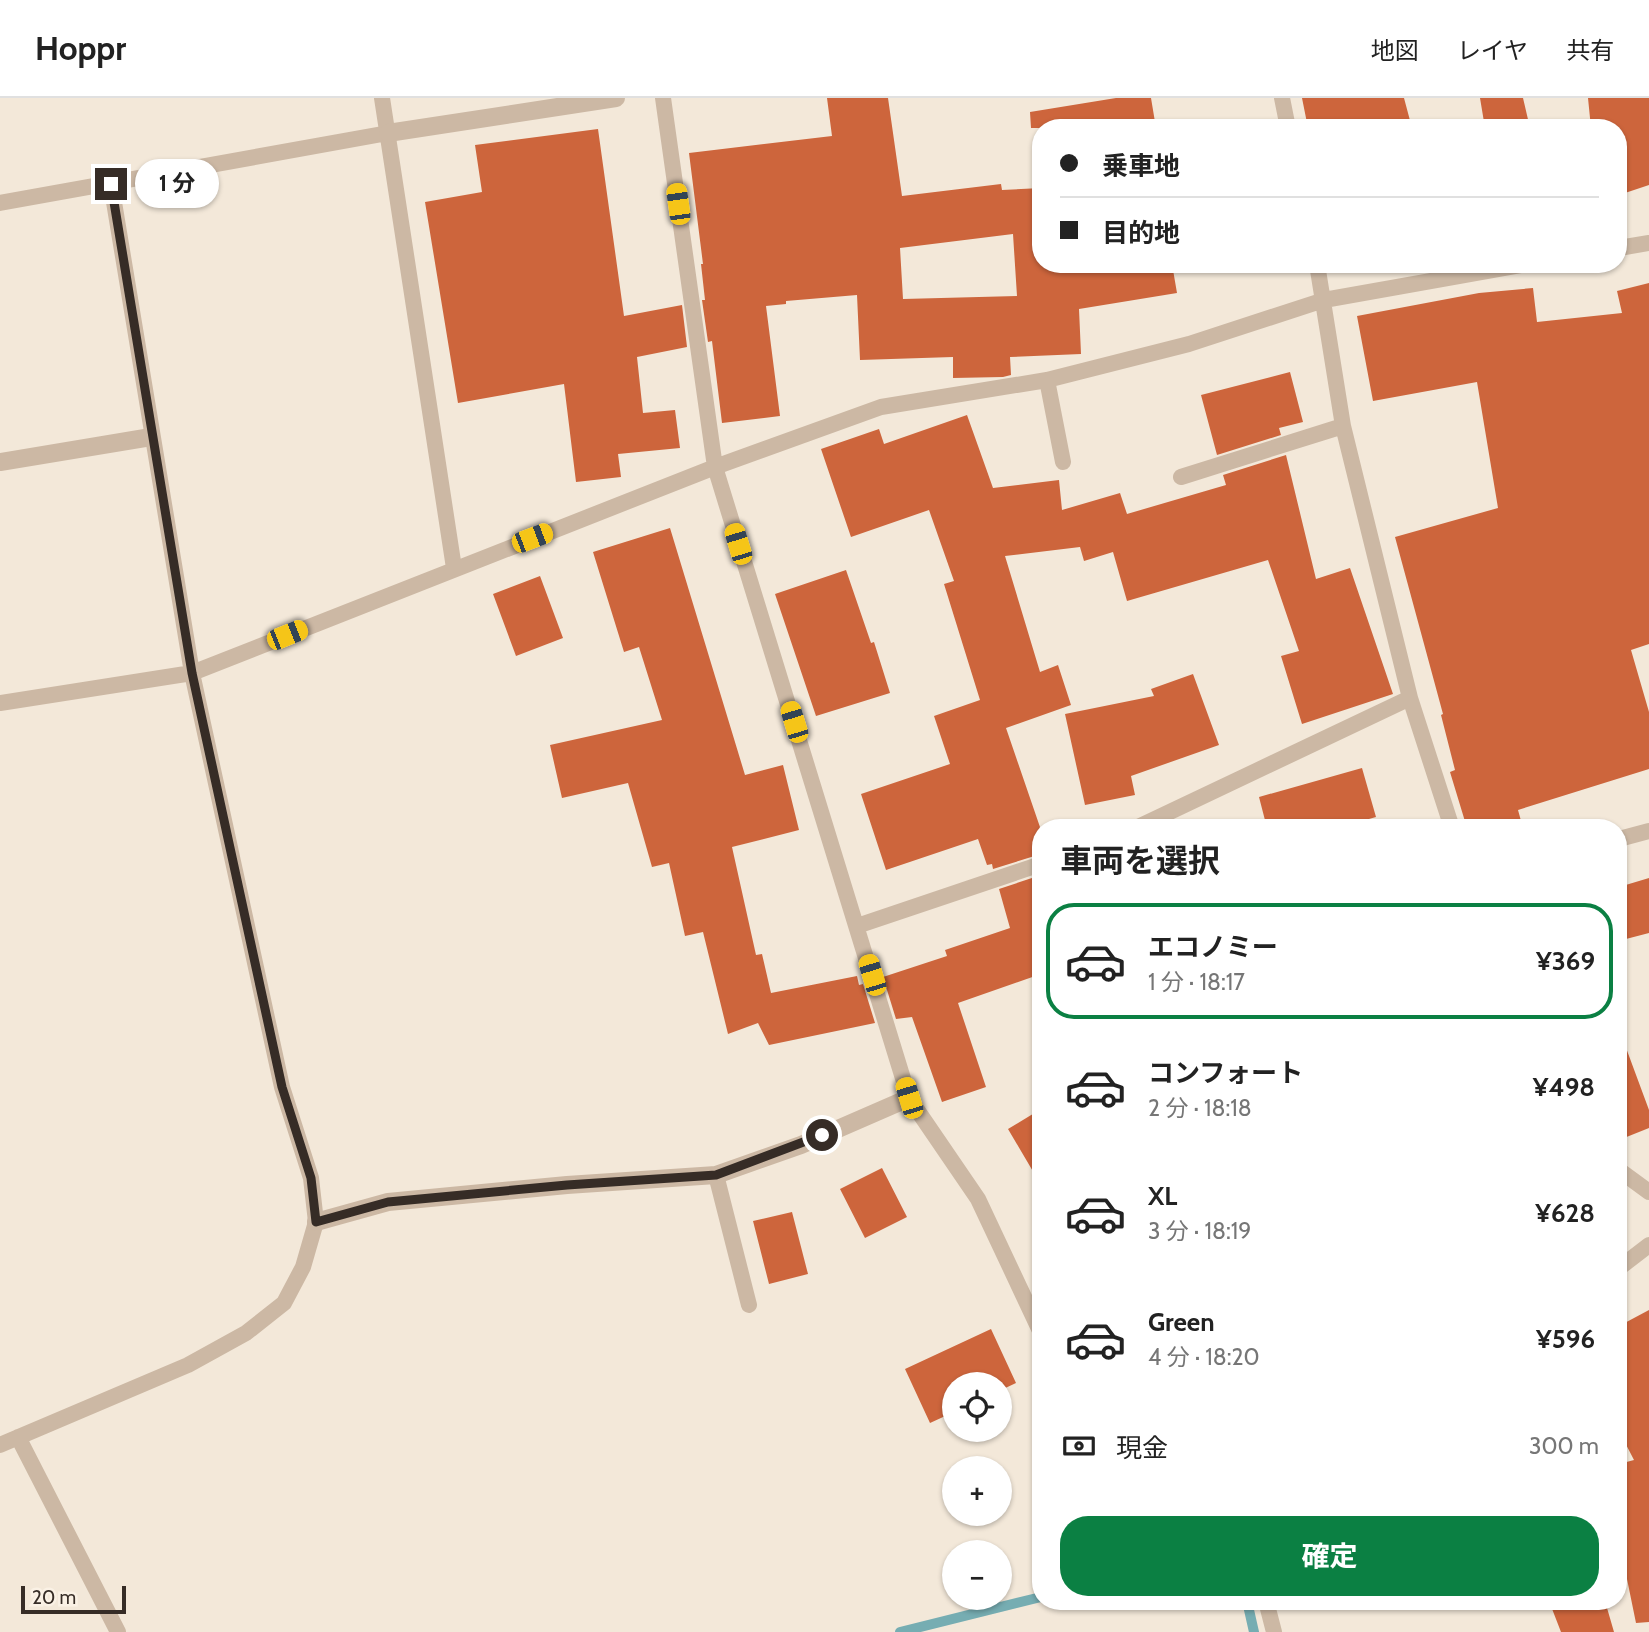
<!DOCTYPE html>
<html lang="ja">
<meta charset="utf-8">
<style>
:root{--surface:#fff;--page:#f2f2f2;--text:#222;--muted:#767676;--line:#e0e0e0;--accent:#0b8043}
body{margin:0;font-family:Cabin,"Noto Sans JP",sans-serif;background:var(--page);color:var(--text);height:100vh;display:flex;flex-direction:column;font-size:26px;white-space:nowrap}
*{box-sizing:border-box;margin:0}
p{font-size:23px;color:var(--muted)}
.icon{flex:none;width:38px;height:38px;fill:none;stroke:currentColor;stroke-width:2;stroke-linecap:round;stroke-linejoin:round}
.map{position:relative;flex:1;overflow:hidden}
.sheet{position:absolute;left:1032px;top:721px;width:595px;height:791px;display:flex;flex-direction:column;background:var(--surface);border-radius:28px;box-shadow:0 2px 5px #0004}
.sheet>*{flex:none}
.top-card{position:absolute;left:1032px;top:21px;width:595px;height:154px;border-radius:28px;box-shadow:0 2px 5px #0004;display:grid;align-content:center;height:154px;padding:0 28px;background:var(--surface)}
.buttons{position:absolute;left:942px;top:1274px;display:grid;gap:14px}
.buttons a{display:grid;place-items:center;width:70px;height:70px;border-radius:50%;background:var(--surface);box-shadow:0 2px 5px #0004;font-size:35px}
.scale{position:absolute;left:21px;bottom:18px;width:105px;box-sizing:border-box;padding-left:7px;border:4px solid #362c26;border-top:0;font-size:19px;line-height:24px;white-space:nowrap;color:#362c26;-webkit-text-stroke:5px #faf1e5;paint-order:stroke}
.end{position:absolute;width:32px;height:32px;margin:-16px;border:9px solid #362c26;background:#fff;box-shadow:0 0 0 4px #fff}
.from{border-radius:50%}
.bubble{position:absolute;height:49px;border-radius:24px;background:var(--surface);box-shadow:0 2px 5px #0004;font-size:23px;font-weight:700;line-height:49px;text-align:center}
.car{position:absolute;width:21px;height:42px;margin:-21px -10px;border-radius:9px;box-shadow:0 0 5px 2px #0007;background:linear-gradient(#f5c518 24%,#345 0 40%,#f5c518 0 76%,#345 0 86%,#f5c518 0)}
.top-card b{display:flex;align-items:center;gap:24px;height:66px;font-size:26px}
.top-card b+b{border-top:2px solid var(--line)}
.top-card i{width:18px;height:18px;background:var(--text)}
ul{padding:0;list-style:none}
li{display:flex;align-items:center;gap:21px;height:116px;margin:0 14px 10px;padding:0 14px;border:4px solid transparent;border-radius:28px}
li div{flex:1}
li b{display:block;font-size:26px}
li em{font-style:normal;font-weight:700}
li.active{border-color:var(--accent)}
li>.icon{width:63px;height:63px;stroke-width:1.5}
h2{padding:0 28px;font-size:32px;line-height:84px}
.pay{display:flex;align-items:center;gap:18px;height:77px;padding:0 28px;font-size:26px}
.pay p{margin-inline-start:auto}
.action{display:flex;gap:14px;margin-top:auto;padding:14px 28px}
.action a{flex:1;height:80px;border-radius:28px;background:var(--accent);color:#fff;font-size:28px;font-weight:700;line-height:80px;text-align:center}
header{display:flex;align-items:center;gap:42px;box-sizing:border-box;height:98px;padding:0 35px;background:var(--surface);border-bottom:2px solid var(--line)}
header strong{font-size:33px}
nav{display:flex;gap:38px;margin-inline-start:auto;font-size:24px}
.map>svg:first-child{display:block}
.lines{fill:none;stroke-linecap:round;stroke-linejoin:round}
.stream{stroke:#76adb2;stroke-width:10}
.building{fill:#cd653c;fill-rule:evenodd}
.service{stroke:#ccb8a4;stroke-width:16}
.minor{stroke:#ccb8a4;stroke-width:18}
.route{stroke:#362c26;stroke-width:9}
</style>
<header>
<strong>Hoppr</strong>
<nav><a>地図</a><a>レイヤ</a><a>共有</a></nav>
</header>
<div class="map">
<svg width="1649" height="1534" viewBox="0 0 1649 1534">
<rect width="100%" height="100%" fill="#f3e8d9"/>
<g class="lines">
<path class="stream" d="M1247,1503L1254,1534
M900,1534L1041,1499"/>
</g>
<path class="building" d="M827,0H888L902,98L1001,86L1002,92L1041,90V166H1172L1177,195L1079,211L1081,256L1010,259L1011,277L1003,279L953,280V259L860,262L857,197L786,203V206L766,208L780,318L722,325L712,243L708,244L702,202H705L701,166H703L689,55L832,38ZM1013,136L1017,198L903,201L900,150Z
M1116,0H1151L1156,30H1031L1030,14Z
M1302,0H1404L1412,30H1308Z
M1480,0H1523L1530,30H1485Z
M1588,0H1649V87L1619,97V30H1591Z
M598,31L624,218L682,207L687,249L637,259L643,315L675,312L680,350L618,356L621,379L576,384L564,286L458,305L425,104L482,94L475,47Z
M1649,185V546L1631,552L1649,614V671L1518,712L1523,730H1467L1450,674L1455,672L1441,617L1443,616L1395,439L1498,410L1477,284L1373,303L1357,218L1479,195L1533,190L1537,224L1622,215L1617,193Z
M1290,274L1303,324L1279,330L1281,337L1217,357L1201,297Z
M967,317L993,390L1059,382L1062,412L1120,395L1127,416L1226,387L1223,377L1286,357L1316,481L1350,470L1393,596L1302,626L1281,558L1299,553L1268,462L1127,503L1113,454L1084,463L1080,449L1005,458L1040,574L1058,567L1071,607L1006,630L1041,732V756L993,771L992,766L987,767L978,741L886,772L861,696L950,666L934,618L980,602L944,486L954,483L929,412L851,439L821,351L879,331L884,346Z
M670,430L745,677L783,667L799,732L732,749L756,857L762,856L771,895L857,878L859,887L863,886L875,925L769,947L758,925L728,936L703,834L685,838L669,765L652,769L628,685L562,700L550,647L662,622L639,549L624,554L593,454Z
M846,472L871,545L874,544L890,595L816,618L775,496Z
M540,478L563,540L516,558L493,496Z
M1193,576L1219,647L1131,678L1135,697L1085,707L1065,616L1154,598L1151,591Z
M1362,670L1376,719L1337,730H1267L1259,699Z
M1041,777V876L958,905L986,989L942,1004L912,919L896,921L883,879L947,858L945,852L1010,830L999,791Z
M1649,780V835L1626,841L1619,814V789Z
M1619,939H1622L1649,1012V1030L1619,1042Z
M1041,1011V1087L1008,1031Z
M882,1070L907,1119L865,1140L840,1091Z
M792,1114L808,1176L769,1186L753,1123Z
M1649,1212V1524L1636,1525L1619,1442V1366L1634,1362L1619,1333V1228Z
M991,1231L1016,1285L999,1293V1286H954V1314L930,1325L905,1271Z
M1549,1503H1605L1614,1534H1561Z"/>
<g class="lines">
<path class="service" d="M382,0L454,470
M663,0L715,369L909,1000L978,1101L1041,1235
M1282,0L1288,30
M0,105L388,35
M1619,150L1649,145
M1317,166L1343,328L1410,600L1452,730
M1047,282L1063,364
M1181,379L1343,328
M0,605L192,575L715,369L881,309L1047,282L1189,246L1324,202L1527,166
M1136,730L1410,600
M1619,741L1649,733
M857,828L1041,766
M1619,1072L1649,1094
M716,1077L749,1207
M1619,1170L1649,1147
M18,1339L118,1534
M0,1347L188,1267L246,1235L284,1205L303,1169L316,1124L311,1080L282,989L192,575L111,86
M1266,1503L1274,1534"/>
<path class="minor" d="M388,35L616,0
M0,364L151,339
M316,1124L388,1104L567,1087L716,1077L801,1047L909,1000"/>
</g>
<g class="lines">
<path class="route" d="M111,86L192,575L282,989L311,1080L316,1124L388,1104L567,1087L716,1077L822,1037"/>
</g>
</svg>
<div class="buttons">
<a><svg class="icon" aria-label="locate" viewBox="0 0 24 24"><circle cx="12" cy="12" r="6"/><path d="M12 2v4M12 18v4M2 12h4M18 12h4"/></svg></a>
<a>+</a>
<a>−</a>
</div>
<div class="scale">20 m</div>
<i class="end from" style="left:822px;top:1037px"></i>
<i class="end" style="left:111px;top:86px"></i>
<div class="bubble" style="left:135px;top:61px;width:84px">1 分</div>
<i class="car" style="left:678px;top:106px;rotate:352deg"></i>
<i class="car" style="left:532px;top:440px;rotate:69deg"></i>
<i class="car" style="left:738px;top:446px;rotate:343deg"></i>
<i class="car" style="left:287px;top:537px;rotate:68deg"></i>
<i class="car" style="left:794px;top:624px;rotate:343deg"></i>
<i class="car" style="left:872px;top:877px;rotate:343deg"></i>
<i class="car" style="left:909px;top:1000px;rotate:343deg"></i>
<div class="top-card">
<b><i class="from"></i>乗車地</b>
<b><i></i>目的地</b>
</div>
<section class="sheet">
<h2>車両を選択</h2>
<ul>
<li class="active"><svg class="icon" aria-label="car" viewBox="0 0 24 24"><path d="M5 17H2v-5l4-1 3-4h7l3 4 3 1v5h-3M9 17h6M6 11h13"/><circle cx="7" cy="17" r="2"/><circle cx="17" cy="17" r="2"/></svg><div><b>エコノミー</b><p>1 分 · 18:17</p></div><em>¥369</em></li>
<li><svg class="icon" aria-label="car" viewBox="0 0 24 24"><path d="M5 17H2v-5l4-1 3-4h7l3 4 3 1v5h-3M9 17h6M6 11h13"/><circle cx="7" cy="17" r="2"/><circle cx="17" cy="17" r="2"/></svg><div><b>コンフォート</b><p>2 分 · 18:18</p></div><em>¥498</em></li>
<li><svg class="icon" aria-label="car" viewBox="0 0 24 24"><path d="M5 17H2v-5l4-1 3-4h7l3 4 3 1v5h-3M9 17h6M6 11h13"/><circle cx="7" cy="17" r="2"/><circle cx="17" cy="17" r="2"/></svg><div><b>XL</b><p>3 分 · 18:19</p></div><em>¥628</em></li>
<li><svg class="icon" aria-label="car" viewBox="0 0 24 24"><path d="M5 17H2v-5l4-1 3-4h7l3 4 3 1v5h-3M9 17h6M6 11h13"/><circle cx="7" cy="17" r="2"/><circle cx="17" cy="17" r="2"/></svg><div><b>Green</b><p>4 分 · 18:20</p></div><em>¥596</em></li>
</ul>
<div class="pay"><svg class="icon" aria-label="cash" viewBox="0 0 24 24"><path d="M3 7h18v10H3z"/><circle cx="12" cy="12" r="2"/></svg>現金<p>300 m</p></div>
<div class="action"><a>確定</a></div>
</section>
</div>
